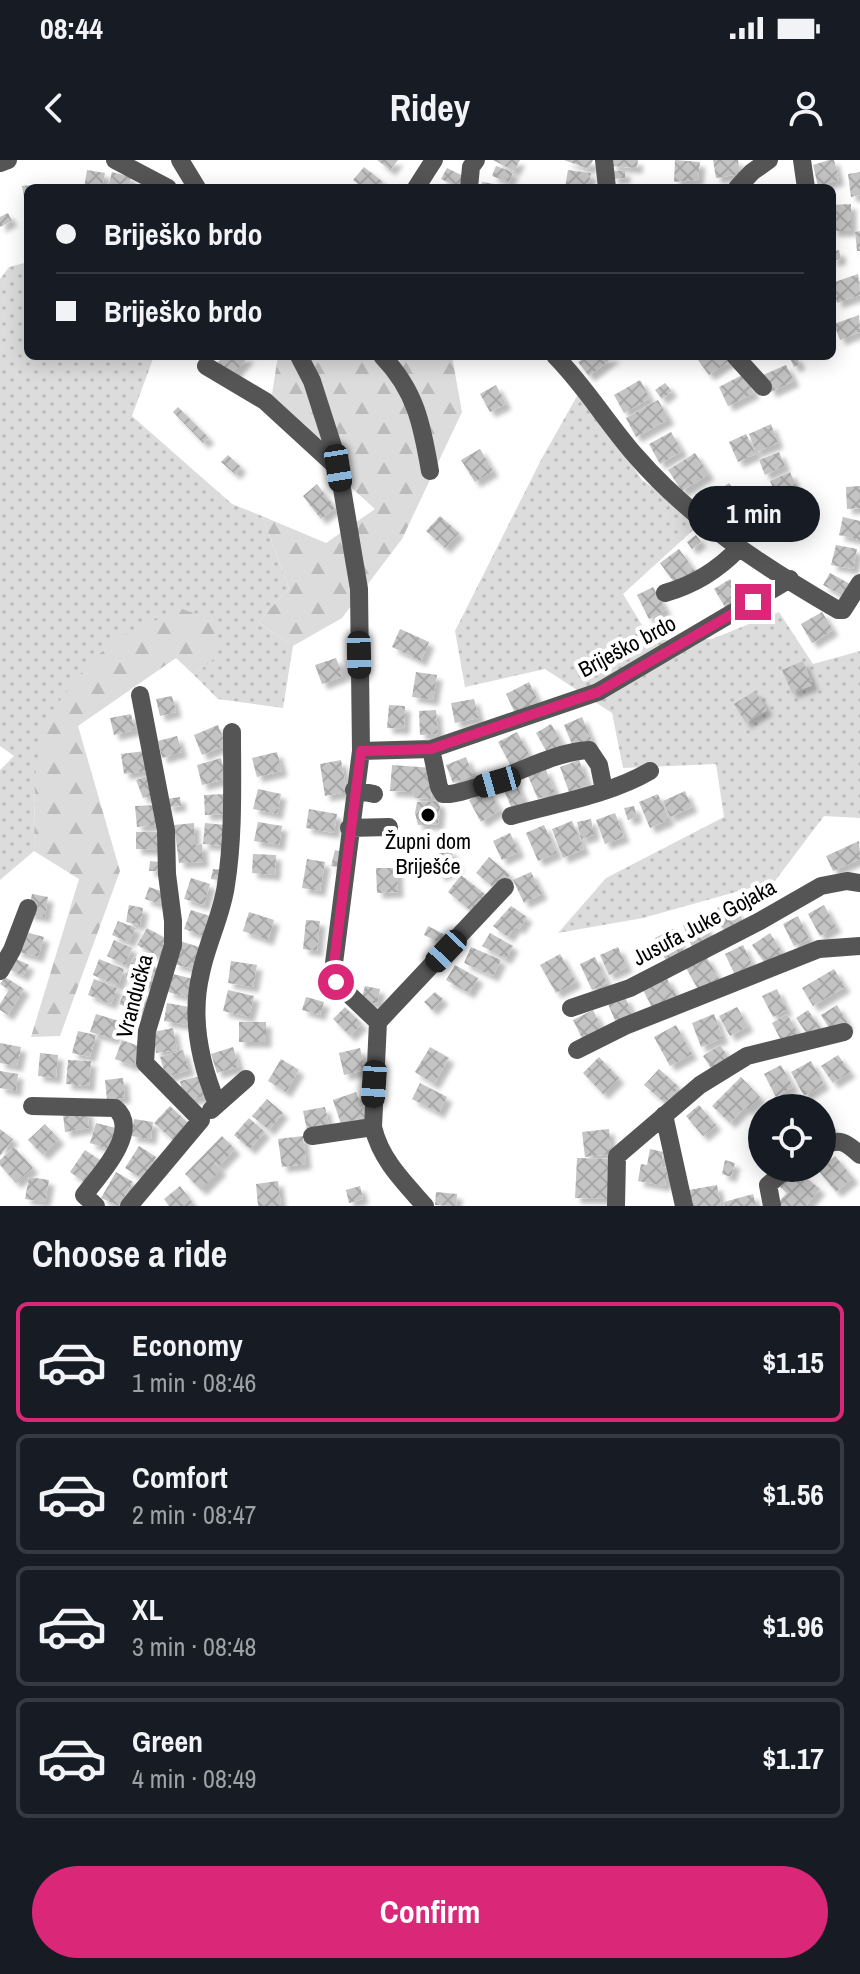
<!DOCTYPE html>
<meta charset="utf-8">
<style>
:root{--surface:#171b24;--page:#20242c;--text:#f1f3f6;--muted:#9ea1a6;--line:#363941;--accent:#db2777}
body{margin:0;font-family:"Archivo Narrow",sans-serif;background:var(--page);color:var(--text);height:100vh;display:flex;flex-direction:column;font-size:30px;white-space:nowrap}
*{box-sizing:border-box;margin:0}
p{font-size:26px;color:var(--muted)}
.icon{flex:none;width:44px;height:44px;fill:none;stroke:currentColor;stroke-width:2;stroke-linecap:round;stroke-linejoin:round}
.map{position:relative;height:1046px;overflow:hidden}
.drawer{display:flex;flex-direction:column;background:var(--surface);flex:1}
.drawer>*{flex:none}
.banner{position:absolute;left:24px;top:24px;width:812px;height:176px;border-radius:12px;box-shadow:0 4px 20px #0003;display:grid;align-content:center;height:176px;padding:0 32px;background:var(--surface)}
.fabs{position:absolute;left:748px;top:934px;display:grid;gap:16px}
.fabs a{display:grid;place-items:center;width:88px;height:88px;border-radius:50%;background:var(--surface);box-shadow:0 4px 20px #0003;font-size:40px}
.end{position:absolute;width:36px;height:36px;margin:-18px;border:10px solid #db2777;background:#fff;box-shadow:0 0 0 4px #fff}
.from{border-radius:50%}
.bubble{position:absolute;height:56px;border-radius:28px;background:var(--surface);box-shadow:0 4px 20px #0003;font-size:26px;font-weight:800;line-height:56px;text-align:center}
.car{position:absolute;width:24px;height:48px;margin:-24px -12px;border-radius:10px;box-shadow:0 0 6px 2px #0007;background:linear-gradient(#222 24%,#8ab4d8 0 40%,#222 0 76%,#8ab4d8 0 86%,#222 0)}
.banner b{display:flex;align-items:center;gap:28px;height:76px;font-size:30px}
.banner b+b{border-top:2px solid var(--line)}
.banner i{width:20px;height:20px;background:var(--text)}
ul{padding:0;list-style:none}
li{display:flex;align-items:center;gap:24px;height:120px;margin:0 16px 12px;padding:0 16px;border:4px solid var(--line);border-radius:12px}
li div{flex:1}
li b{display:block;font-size:30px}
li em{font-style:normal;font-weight:800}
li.selected{border-color:var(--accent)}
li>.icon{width:72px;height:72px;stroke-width:1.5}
h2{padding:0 32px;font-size:36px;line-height:96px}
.cta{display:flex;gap:16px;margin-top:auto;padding:16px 32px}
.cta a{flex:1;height:92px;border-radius:48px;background:var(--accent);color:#fff;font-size:32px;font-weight:800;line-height:92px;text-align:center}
.status{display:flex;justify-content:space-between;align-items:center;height:56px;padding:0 40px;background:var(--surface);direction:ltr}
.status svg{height:22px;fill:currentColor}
header{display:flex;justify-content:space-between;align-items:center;height:104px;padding:0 32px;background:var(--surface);font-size:36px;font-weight:800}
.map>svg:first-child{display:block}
.grass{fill:url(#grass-dots)}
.forest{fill:url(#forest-firs)}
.building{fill:url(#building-cross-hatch);filter:url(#shadow)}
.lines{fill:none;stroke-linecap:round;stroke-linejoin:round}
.minor{stroke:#555;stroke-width:18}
.route{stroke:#db2777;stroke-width:10}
.poi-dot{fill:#000;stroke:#fff;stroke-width:3}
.labels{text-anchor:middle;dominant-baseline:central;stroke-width:8;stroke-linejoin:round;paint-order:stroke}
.street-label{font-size:22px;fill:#000;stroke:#fff}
.poi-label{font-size:22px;fill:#000;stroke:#fff}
</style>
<div class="status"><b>08:44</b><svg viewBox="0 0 49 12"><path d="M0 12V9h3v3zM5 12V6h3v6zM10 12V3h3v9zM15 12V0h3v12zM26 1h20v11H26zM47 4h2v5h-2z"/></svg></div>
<header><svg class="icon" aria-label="back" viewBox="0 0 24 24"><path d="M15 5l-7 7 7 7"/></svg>Ridey<svg class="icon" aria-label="person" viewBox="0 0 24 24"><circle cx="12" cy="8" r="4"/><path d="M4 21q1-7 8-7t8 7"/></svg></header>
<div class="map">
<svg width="860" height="1046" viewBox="0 0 860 1046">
<defs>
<pattern id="grass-dots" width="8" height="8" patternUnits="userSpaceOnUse" patternTransform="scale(2)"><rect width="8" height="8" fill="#dcdcdc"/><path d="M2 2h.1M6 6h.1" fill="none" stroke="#bbb" stroke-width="1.8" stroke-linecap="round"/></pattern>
<pattern id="forest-firs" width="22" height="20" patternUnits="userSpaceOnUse" patternTransform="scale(2)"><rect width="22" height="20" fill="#dcdcdc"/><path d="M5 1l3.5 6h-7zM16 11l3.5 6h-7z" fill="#bbb"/></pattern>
<pattern id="building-cross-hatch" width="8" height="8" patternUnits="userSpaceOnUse" patternTransform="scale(2)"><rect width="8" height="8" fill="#c4c4c4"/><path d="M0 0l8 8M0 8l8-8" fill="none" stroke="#a7a7a7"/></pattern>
<filter id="shadow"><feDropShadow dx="5.5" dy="5.5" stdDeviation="2" flood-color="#0004"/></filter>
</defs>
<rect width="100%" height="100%" fill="#fff"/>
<path class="grass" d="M28,102V196H154L132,256L232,344L262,356L289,428L258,462L293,486L283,548L218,539L194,515L217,496L120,476L35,617L34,691L0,720V610L14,596L0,586V119L9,107Z
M581,229L642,320L702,362L623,434L651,480L712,479L779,452L813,504L860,491V658L824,656L775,721L643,758L558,773L606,718L724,657L716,604L623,608L612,553L545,509L465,527L455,471L542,298Z"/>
<path class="forest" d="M278,196H452L462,252L402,379L342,458L293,486L258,462L289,428L262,356L326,383L375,349L269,253Z
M182,449L213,460L217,496L194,515L176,498L78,566L120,711L60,876L31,877L79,719L34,691L35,617L44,561L89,503L120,476Z"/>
<path class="building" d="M377,0H398L390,10Z
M493,0H520L514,11Z
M564,0H593L589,9Z
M611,0H638L637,8L611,6Z
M675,0L700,2L698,20L674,22Z
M713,0H738L740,14L716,18Z
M829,0H834L839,20L818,26L813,5Z
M496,6L513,12L509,22L492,16Z
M364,7L383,22L378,28H363L353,20Z
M447,8L465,17L460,28L441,19Z
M87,10L105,13L102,28H84Z
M568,10L591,13L588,28H565Z
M613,11H625V18L613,19Z
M112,12L131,17L128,28H108Z
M860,12V35L851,37L848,14Z
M482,22L506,26V28H481Z
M41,24V28H28V43L25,44L22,26Z
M656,25H677V28H656Z
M851,44V71H832V45Z
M8,53L12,61L0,67V57Z
M860,71V91H857L855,72Z
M839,90L841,99L832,101V92Z
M858,114L860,135L837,143L832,123Z
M859,155L860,172L840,180L834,164Z
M224,196H249L233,215L218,202Z
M587,196H615L589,216L578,202Z
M704,196H728L731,200L709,215L698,200Z
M789,196H796L800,204L794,207Z
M786,205L794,221L771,232L763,215Z
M744,214L754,233L728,246L719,227Z
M640,220L650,238L624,253L614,235Z
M665,223L672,231L662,239L655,230Z
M496,225L506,244L490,252L480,234Z
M658,240L669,259L636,277L626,258Z
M178,247L209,278L203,283L173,252Z
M771,264L778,283L756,292L749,274Z
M671,272L682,291L660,304L649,284Z
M746,274L756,294L738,302L729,282Z
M480,289L493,311L475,322L461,300Z
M779,292L785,306L765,315L759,300Z
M695,293L709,314L682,331L668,310Z
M228,295L241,307L235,314L221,302Z
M790,312L798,329L777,338L770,321Z
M729,323L741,339L719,356L706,341Z
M317,324L335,348L321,359L303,336Z
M860,326V348L847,349L846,327Z
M802,333L810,347L798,354L790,340Z
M440,356L459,373L445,388L426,371Z
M843,357L860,361V380L839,375Z
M696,375L701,382L692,389L687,382Z
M836,385L857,389L853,409L831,405Z
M679,389L695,411L676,425L660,403Z
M830,413L850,424L843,436L823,425Z
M730,419L743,440L727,450L714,429Z
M653,427L666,450L649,459L637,435Z
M822,452L833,470L812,483L801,464Z
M400,469L429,482L421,501L392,487Z
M336,498L343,516L322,524L315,505Z
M803,501L813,525L792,533L782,510Z
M416,512L437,515L433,540L412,537Z
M529,522L540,545L517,557L506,534Z
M755,531L767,550L746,563L734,544Z
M172,536L176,552L160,556L156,539Z
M474,539L479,558L455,563L451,543Z
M389,545L405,546L404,569L387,568Z
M436,550L438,574L420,575L419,551Z
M131,554L135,570L114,575L110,558Z
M582,557L592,581L574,589L564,565Z
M551,564L563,585L548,594L536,573Z
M218,565L226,585L202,595L194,575Z
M517,572L531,598L512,608L498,582Z
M177,576L182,592L162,598L158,581Z
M145,591L147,611L124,614L121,594Z
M277,592L282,611L257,617L252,598Z
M466,597L473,615L453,623L446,605Z
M221,598L226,619L202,625L197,605Z
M341,600L347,632L325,636L320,604Z
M579,600L588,625L569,632L560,607Z
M392,605L433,608L431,639L415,638L412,632L390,631Z
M545,608L555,632L538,639L528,616Z
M148,616L154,635L143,638L136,620Z
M515,620L525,643L512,649L502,625Z
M258,629L281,634L277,654L253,649Z
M488,629L500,650L481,662L469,640Z
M685,631L692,647L670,657L663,641Z
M224,634L226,654L205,655L204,635Z
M658,634L669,660L650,668L639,642Z
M180,637L181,646L168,647L167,639Z
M438,641L440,647L438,664L418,665L415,653L417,642Z
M157,645L158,665L137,667L135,646Z
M634,646L637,657L628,660L624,648Z
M309,649L337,654L334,673L306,668Z
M615,653L624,677L605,684L596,660Z
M591,659L594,675L581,679L577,662Z
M572,661L584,689L563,698L552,669Z
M258,662L282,666L279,685L254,681Z
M194,663L195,685L202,684L203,702L179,703L174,665Z
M205,663L226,665L225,686L203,684Z
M544,665L557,693L538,701L526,673Z
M136,672H159V690L136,689Z
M510,673L519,692L502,700L493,681Z
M859,681L860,699L833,711L826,696Z
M450,689L458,707L440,716L431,697Z
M335,690L342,692L338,707L331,706Z
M253,694L276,695L275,715L252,713Z
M489,697L510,715L497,730L476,713Z
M307,699L325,702L320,731L302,728Z
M150,701L159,702L158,711H149Z
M376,708H397L398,732L377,733Z
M213,709L226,710L225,721L211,719Z
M531,712L542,734L524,743L513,720Z
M461,715L486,735L472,752L448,732Z
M191,718L210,724L204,745L184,739Z
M149,727L164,732L160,744L145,739Z
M32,734L48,737L45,757L28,754Z
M725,741L741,757L727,772L710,755Z
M129,745L143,748L140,765L126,762Z
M824,745L836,767L820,776L808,754Z
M511,746L527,757L519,769L516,766L508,777L493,766Z
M191,750L213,757L206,777L184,769Z
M249,752L274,760L268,780L243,771Z
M798,756L809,779L794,786L783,764Z
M701,757L712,781L693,789L683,765Z
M306,760L320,761L317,791L303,789Z
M118,761L136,768L129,782L112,775Z
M428,766L449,777L445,785L424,775Z
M147,768L167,779L157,796L137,785Z
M673,769L685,794L667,803L655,778Z
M22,771L44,777L38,797L16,791Z
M490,773L513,786L506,799L482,786Z
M770,773L784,795L767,806L752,785Z
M114,780L132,788L125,805L107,796Z
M180,781L199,787L193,809L174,804Z
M743,785L754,808L736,817L725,794Z
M471,787L501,800L493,816L464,803Z
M618,787L627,807L609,815L600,795Z
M560,794L576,822L556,833L540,805Z
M706,796L719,819L699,831L686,808Z
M12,797L29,805L23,816L7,808Z
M134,797L159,809L151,829L125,817Z
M595,797L607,823L592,830L580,804Z
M99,799L124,809L118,826L93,815Z
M231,801L257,805L253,827L228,823Z
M455,805L478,818L469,833L446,820Z
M834,809L845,827L813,846L802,828Z
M173,814L197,820L192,838L168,832Z
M5,817L24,829L8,855L0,850V844L9,830L0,824Z
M666,817L678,838L654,851L643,830Z
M94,819L117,828L111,844L88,835Z
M365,826L380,829L377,844L361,841Z
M127,827L147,836L140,853L119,844Z
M777,829L787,850L773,857L762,836Z
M228,830L254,836L249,857L223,851Z
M435,832L443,839L432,850L424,842Z
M306,837L324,842L320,855L302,850Z
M625,837L634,857L617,865L608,844Z
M167,843L190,847L187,865L164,861Z
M837,845L848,864L833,874L821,855Z
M345,847L362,864L350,876L333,859Z
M737,847L748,866L730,876L719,856Z
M593,850L603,870L583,880L573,860Z
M808,850L821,869L810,878L796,858Z
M96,854L119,861L114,879L90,872Z
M714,854L723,878L701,887L692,863Z
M787,854L800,877L784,886L772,863Z
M239,862H266V882H239Z
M676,865L692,894L670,906L654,877Z
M173,868L177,890L156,893L153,872Z
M78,871L96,875L90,897L72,893Z
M122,880L141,887L134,906L115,899Z
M0,883L21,887L17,906L0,903Z
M720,885L731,901L714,912L703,896Z
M233,887L239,907L217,913L211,894Z
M430,887L449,898L434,924L415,912Z
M360,888L365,910L344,915L339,893Z
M183,890L189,910L166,917L160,897Z
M40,893L58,895L56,918L38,916Z
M838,895L850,912L833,923L821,906Z
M599,897L619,918L603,934L583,913Z
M281,899L299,910L286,932L268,921Z
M68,900L91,901L89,926L66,924Z
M811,901L824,924L804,936L791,912Z
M781,905L793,927L776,937L764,914Z
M659,909L679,927L665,943L644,925Z
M0,911L18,914L16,931L0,928Z
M201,916L206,936L184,941L180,921Z
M741,917L760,937L747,950L745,947L730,963L712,946Z
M123,918L125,938L107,940L105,920Z
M420,923L447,937L439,953L412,939Z
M356,932L365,957L341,964L333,940Z
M267,939L283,953L269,970L252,956Z
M699,945L716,965L703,976L686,956Z
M170,946L188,963L173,980L154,963Z
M325,947L329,965L307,970L303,951Z
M87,950L89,968L65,972L63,954Z
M822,956L834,971L822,981Z
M249,958L265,972L250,989L234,975Z
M134,959L153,962L151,979L131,976Z
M96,963L116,968L109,989L90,983Z
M45,964L59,979L43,995L28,980Z
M0,969L13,979L0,996Z
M609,969L611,994L585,997L582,972Z
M222,976L235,989L219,1006L211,999L221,1010L201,1030L185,1014Z
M303,976L306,1004L282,1007L278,979Z
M139,986L156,997L143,1019L125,1008Z
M14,987L33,1008L16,1023L0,1005V1000Z
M650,989L663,992L661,1007L668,1008L665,1026L638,1021L641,1004L647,1005Z
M85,990L103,1002L87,1024L70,1012Z
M835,996L853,1018L836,1032L818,1010Z
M577,998L610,999L611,1039L575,1038Z
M725,1000L735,1003L731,1017L722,1014Z
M795,1009L820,1029L806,1046H775L787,1033L780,1027Z
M116,1012L133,1022L119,1046L101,1038Z
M29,1017L49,1020L45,1042L25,1039Z
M278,1021L281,1046H258L256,1024Z
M717,1025L721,1046H692L689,1030Z
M180,1026L195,1046H169L164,1039Z
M360,1026L363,1039L349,1043L346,1030Z
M436,1032L457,1034L456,1046L435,1045Z
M753,1034L756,1046H725L724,1042Z"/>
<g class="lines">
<path class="minor" d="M115,0L168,28
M180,0L197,28
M604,0L607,28
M802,0L806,28
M0,3L8,0
M416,28L434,0
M469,28L471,7L476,0
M737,28L752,12L769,0
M299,196L312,221L337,299L359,429L361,591L333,811L336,822L378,862L373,967C381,1000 403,1021 425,1046
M382,196C416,231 422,265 430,311
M555,196C585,226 607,263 635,295C691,360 764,407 838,450H843L860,423
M735,196L763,227
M206,206L265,241L338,308
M665,433C694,425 719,409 739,388
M431,589L439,627L443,634C454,635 463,631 474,628C509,618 555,591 589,590L599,605L604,630
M361,591L431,589L598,532L790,419
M354,630L374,634
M511,656C556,643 609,635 650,611
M349,668L389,667
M0,811L12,790L28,748
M571,848L630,828L760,761L821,726L847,721L860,723
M378,862L505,727
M577,890L625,866L819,789L860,786
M217,944C200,903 190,858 201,813C207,783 222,755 226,725C234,675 232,623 232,572
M32,946L115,948C142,970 99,1016 84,1035L96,1046
M211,950L246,919
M664,955L684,1046
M312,976L373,967
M822,987C839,977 846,982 860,995
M129,1046L201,960L145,903L147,871L173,785V761L167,714L166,670L140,535
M616,1046L617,996L700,925L747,896L844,872
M772,1046L768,1025L788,1008"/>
</g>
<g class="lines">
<path class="route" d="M336,822L333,811L361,591L431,589L598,532L753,442"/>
</g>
<circle class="poi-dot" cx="428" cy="655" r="8"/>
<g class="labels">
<g class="street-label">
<text transform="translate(627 486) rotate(-28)">Briješko brdo</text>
<text transform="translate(704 762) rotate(-28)">Jusufa Juke Gojaka</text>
<text transform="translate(134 836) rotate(-75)">Vrandučka</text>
</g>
<g class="poi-label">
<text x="428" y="681">Župni dom<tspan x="428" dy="25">Briješće</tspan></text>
</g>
</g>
</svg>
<div class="fabs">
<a><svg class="icon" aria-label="locate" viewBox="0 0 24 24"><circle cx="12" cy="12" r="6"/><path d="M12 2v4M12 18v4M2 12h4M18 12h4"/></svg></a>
</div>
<i class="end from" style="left:336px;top:822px"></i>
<i class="end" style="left:753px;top:442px"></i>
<div class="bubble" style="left:688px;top:326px;width:132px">1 min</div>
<i class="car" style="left:338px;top:308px;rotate:171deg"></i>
<i class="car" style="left:359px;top:495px;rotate:179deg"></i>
<i class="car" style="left:497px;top:622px;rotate:254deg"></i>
<i class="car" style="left:446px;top:791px;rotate:223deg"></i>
<i class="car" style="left:374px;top:924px;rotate:184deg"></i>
<div class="banner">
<b><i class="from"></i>Briješko brdo</b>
<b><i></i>Briješko brdo</b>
</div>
</div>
<section class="drawer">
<h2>Choose a ride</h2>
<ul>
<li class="selected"><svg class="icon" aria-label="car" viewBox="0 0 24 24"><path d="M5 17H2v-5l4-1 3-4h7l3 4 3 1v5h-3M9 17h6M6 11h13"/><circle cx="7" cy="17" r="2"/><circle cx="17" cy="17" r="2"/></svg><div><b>Economy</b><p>1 min · 08:46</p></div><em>$1.15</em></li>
<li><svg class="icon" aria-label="car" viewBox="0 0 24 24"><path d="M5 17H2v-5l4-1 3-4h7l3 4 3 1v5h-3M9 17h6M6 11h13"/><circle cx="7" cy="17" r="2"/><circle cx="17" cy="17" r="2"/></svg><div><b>Comfort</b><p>2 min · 08:47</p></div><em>$1.56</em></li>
<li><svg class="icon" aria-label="car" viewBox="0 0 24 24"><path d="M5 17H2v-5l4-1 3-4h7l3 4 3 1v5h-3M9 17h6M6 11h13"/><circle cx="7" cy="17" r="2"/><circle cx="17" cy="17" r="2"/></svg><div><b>XL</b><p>3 min · 08:48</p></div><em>$1.96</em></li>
<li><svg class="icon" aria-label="car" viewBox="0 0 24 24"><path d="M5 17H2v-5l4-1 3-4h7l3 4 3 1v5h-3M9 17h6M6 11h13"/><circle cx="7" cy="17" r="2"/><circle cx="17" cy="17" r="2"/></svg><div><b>Green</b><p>4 min · 08:49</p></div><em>$1.17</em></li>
</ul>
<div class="cta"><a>Confirm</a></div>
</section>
